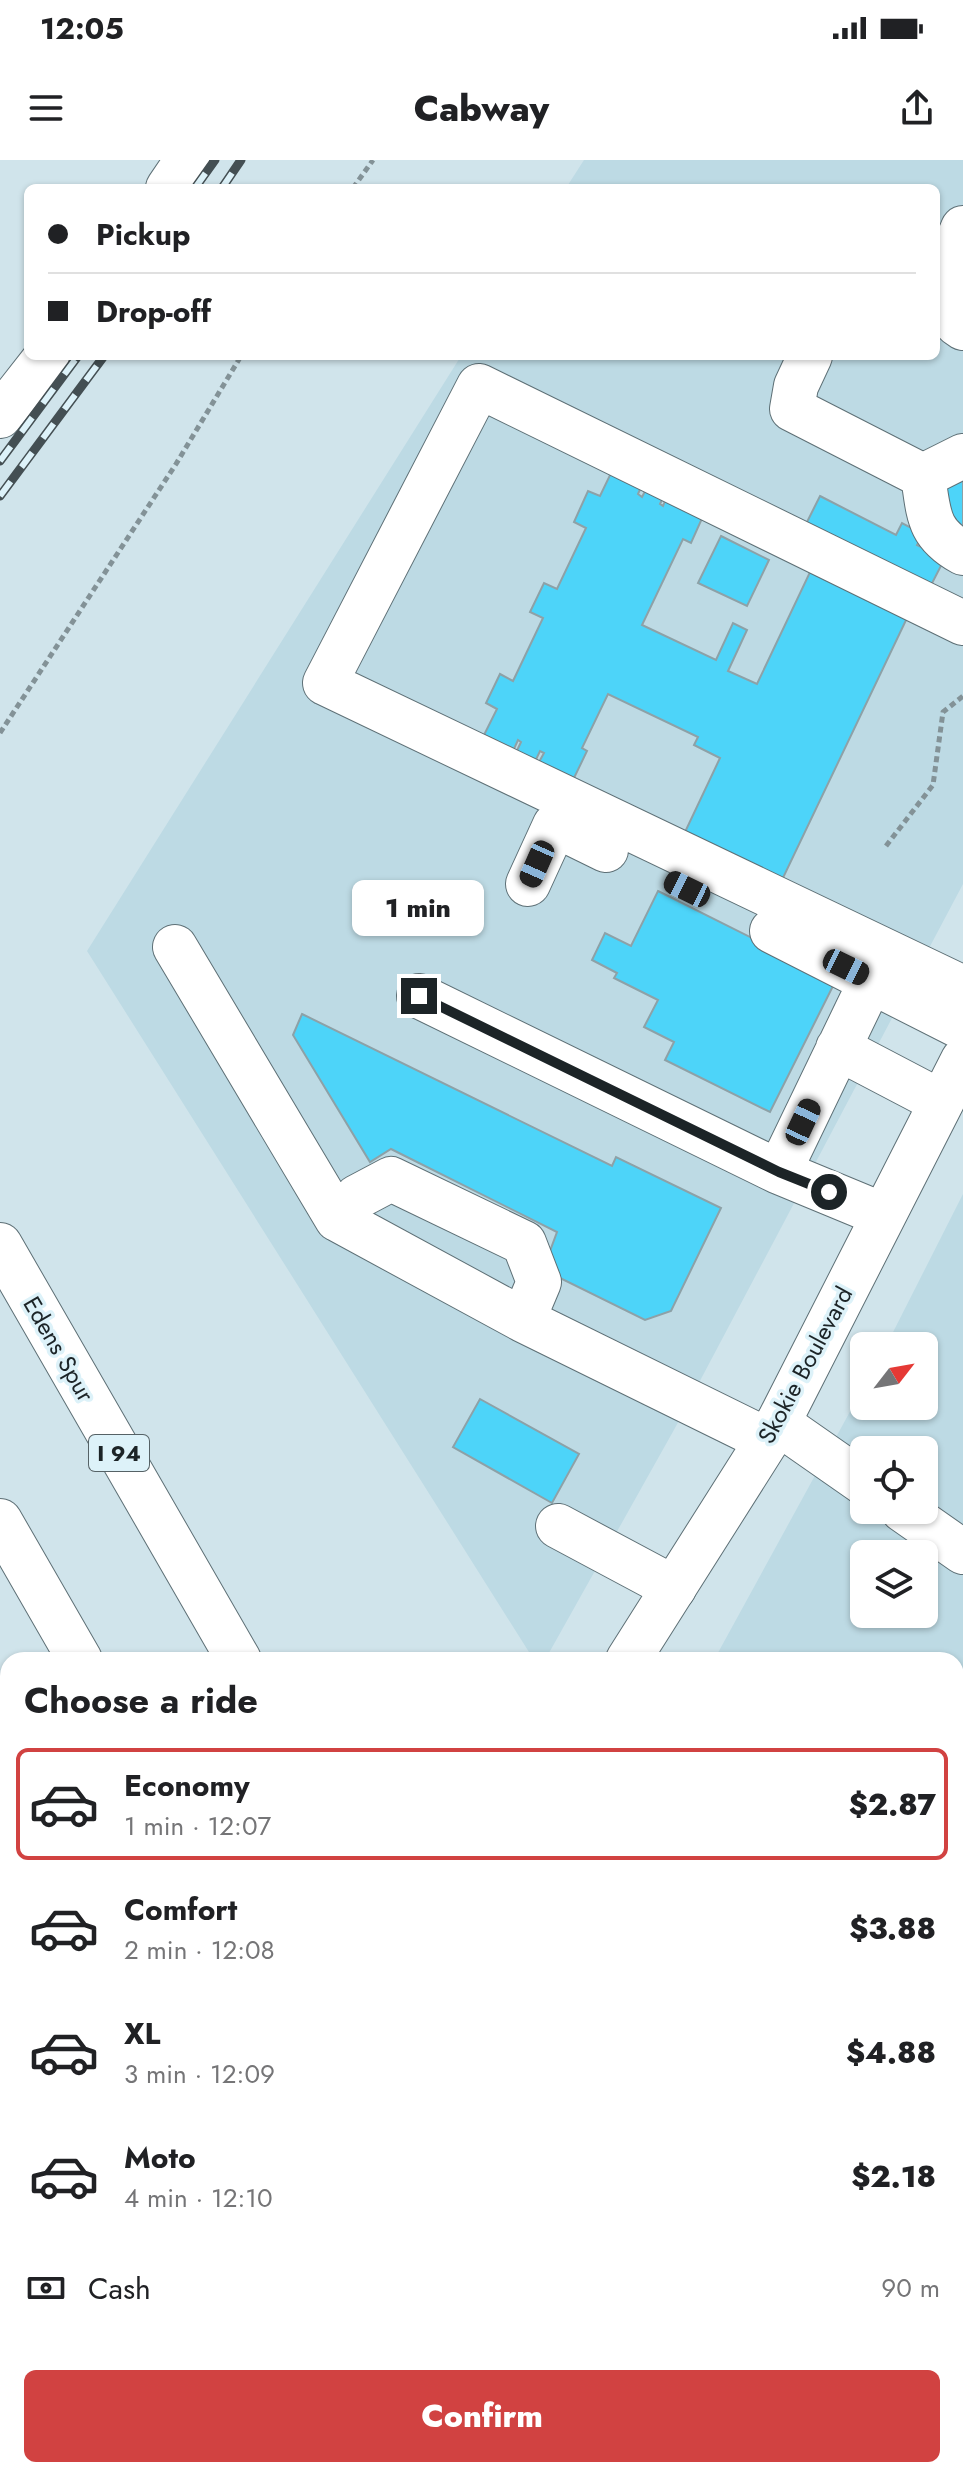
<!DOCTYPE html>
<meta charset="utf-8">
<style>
:root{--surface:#fff;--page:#f2f2f2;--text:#202124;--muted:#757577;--line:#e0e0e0;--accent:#d14241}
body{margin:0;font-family:Jost,sans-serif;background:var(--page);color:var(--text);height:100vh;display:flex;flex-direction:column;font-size:30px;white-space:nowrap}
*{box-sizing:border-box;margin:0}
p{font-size:26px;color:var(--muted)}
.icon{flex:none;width:44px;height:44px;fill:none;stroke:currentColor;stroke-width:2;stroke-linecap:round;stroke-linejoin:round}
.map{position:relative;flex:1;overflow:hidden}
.sheet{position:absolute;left:0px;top:1492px;width:964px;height:826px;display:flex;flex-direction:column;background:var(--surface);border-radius:24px 24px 0 0;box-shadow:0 2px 6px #0004}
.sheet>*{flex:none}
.banner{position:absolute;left:24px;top:24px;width:916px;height:176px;border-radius:12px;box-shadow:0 2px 6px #0004;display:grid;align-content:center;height:176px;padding:0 24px;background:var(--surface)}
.needle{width:52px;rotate:59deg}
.fabs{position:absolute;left:850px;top:1172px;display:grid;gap:16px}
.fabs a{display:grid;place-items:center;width:88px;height:88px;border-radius:12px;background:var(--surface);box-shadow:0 2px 6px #0004;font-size:40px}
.end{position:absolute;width:36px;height:36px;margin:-18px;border:10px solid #1c2427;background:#fff;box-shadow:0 0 0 4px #fff}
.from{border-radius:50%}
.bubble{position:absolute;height:56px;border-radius:12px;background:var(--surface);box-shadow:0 2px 6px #0004;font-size:26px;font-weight:800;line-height:56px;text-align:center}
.car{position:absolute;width:24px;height:48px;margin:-24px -12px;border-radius:10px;box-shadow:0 0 6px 2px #0007;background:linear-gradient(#222 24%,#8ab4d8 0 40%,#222 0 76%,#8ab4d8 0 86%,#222 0)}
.banner b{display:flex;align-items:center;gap:28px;height:76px;font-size:30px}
.banner b+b{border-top:2px solid var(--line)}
.banner i{width:20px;height:20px;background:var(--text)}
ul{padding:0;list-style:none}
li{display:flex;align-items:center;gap:24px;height:112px;margin:0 16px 12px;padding:0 8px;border:4px solid transparent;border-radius:12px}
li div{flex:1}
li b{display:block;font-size:30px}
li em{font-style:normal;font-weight:800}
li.active{border-color:var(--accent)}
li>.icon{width:72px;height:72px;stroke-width:1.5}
h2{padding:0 24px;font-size:36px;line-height:96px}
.pay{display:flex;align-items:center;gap:20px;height:88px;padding:0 24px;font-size:30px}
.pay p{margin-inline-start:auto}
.action{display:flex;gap:16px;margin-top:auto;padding:16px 24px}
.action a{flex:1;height:92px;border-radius:12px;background:var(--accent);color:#fff;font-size:32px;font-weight:800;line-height:92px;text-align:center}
.status{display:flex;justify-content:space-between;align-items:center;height:56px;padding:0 40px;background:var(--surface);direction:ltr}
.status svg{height:22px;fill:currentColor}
header{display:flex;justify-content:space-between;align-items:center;height:104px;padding:0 24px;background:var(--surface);font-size:36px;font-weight:800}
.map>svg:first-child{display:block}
.built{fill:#bddae4;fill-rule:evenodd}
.building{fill:#4dd4f9;stroke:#8da1a7;stroke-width:2}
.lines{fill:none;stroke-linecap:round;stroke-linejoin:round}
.minor-casing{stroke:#5e7076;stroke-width:46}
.major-casing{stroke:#5e7076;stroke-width:46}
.highway-casing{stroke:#5e7076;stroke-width:46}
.path{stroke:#839297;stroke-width:5;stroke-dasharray:6 4;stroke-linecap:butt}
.minor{stroke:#fff;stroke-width:44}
.major{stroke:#fff;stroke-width:44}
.highway{stroke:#fff;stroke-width:44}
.rail-casing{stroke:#444f53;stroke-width:9}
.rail{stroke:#ddf2f9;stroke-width:6;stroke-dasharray:18;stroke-linecap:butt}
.route{stroke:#1c2427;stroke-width:10}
.labels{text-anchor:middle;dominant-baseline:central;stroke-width:7;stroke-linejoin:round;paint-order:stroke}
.shield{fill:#ddf2f9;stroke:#566266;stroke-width:2}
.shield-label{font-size:22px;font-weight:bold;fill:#1c2427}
.street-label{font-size:24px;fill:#1c2427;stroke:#ddf2f9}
</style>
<div class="status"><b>12:05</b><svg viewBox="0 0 49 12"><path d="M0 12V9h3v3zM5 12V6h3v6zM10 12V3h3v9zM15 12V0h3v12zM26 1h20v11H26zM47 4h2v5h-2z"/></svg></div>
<header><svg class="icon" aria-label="menu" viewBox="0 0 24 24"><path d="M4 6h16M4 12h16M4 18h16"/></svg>Cabway<svg class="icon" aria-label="share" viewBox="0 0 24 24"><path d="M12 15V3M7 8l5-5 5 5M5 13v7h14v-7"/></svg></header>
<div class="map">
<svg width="963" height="2317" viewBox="0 0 963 2317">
<rect width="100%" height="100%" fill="#d0e4eb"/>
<path class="built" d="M584,0H963V724L675,1268L545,1500H534L87,791L461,196H936V28H566Z
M963,1034V2215L956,2205V1500H714L864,1226V1246H924V1186H886ZM864,1290H924V1350H864ZM864,1394H924V1454H864Z
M0,1840L8,1858V2310H18L13,2317H0Z"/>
<path class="building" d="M957,307L963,310V375L932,360Z
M612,311L642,325L638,334L642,337L651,320L668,328L660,344L663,346L667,336L704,354L691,383L683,379L642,465L716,500L733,463L747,470L728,511L757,524L811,410L908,456L782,720L685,672L720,598L694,585L698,577L608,534L582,588L587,591L574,618L539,602L544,593L540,591L532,608L513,599L521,582L518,580L514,589L484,575L497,549L486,543L500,514L513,521L543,458L530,452L544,423L557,429L586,368L574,362L588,331L600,336Z
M820,336L896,375L902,363L923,374L917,385L945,398L927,433L803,370Z
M721,376L769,400L747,446L698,423Z
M658,731L836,820L770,952L665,900L674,882L644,867L658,840L614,818L617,813L592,800L605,773L631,786Z
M302,854L612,1006L616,997L721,1048L671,1151L645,1160L560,1118L550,1091L557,1072L391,989L370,1002L293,875Z
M480,1239L579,1294L552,1343L453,1287Z"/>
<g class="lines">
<defs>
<path id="minor" d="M168,28L187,0
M963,68C951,98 925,145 963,168
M810,196L796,226L792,249L923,316C929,354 927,373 963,393
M0,256L47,196
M923,316L963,296
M963,463L479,226L325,523L963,828
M528,724L555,665L606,690
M772,771L963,868
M175,787L337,1059L357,1037L391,1019L524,1083L539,1122L523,1160L767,1280
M419,836L779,1012L883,1055
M838,888L941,942
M779,1012L884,794
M337,1059L523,1160
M778,1263L864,1323
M903,1350L963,1392
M558,1366L674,1428
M956,1792L963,1779
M956,1907L963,1911"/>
<path id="major" d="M628,1500L778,1263L963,900
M112,2317L116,2310"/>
<path id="highway" d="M0,1085L239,1500
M0,1361L80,1500
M409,2310L410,2317
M687,2310L691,2317"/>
</defs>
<use href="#minor" class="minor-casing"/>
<use href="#major" class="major-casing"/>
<use href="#highway" class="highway-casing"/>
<path class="path" d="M353,28L373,0
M0,573L176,304L241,196
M886,686L933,625L943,552L963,536"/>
<use href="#minor" class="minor"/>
<use href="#major" class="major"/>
<use href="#highway" class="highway"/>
<defs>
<path id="rail" d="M195,28L215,0
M222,28L241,0
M0,301L78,196
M0,336L104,196"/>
</defs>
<use href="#rail" class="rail-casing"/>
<use href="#rail" class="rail"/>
</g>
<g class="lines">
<path class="route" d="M419,836L779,1012L829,1032"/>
</g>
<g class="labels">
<rect class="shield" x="89" y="1275" width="60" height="36" rx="6"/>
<g class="shield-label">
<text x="119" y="1293">I 94</text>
</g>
<g class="street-label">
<text transform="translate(59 1189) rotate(60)">Edens Spur</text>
<text transform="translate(805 1205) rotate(-62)">Skokie Boulevard</text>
</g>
</g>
</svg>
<div class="fabs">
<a><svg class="needle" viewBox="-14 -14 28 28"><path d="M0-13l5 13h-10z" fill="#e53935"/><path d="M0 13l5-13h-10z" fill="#757577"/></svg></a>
<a><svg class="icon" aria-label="locate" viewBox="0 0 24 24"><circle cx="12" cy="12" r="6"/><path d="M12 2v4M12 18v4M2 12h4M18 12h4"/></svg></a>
<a><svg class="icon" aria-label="layers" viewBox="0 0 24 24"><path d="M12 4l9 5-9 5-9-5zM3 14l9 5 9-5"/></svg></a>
</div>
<i class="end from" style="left:829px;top:1032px"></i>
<i class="end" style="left:419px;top:836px"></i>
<div class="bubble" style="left:352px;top:720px;width:132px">1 min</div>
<i class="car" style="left:537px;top:704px;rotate:204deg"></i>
<i class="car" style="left:687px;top:729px;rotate:296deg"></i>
<i class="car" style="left:846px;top:807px;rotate:116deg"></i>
<i class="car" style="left:803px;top:962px;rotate:25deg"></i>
<div class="banner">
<b><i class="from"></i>Pickup</b>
<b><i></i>Drop-off</b>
</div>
<section class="sheet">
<h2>Choose a ride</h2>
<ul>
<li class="active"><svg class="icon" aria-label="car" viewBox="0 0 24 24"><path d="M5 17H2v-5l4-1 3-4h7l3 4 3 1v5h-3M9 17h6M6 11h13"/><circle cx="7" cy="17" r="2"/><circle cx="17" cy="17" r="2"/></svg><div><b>Economy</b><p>1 min · 12:07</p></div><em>$2.87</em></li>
<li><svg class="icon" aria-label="car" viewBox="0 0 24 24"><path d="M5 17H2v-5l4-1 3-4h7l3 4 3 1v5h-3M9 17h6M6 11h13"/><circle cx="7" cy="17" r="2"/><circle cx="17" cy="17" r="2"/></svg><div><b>Comfort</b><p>2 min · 12:08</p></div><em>$3.88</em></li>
<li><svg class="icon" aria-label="car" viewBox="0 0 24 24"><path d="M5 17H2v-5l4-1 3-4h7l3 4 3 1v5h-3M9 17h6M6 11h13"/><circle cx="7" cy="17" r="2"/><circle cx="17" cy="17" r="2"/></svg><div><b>XL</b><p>3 min · 12:09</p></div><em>$4.88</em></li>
<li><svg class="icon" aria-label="car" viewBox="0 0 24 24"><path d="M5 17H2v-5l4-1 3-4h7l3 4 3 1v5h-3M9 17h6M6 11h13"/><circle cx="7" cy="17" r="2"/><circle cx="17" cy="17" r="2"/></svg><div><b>Moto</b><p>4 min · 12:10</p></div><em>$2.18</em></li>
</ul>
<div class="pay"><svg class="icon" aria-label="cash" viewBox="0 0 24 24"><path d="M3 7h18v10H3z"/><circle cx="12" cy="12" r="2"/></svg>Cash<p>90 m</p></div>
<div class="action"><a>Confirm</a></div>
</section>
</div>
